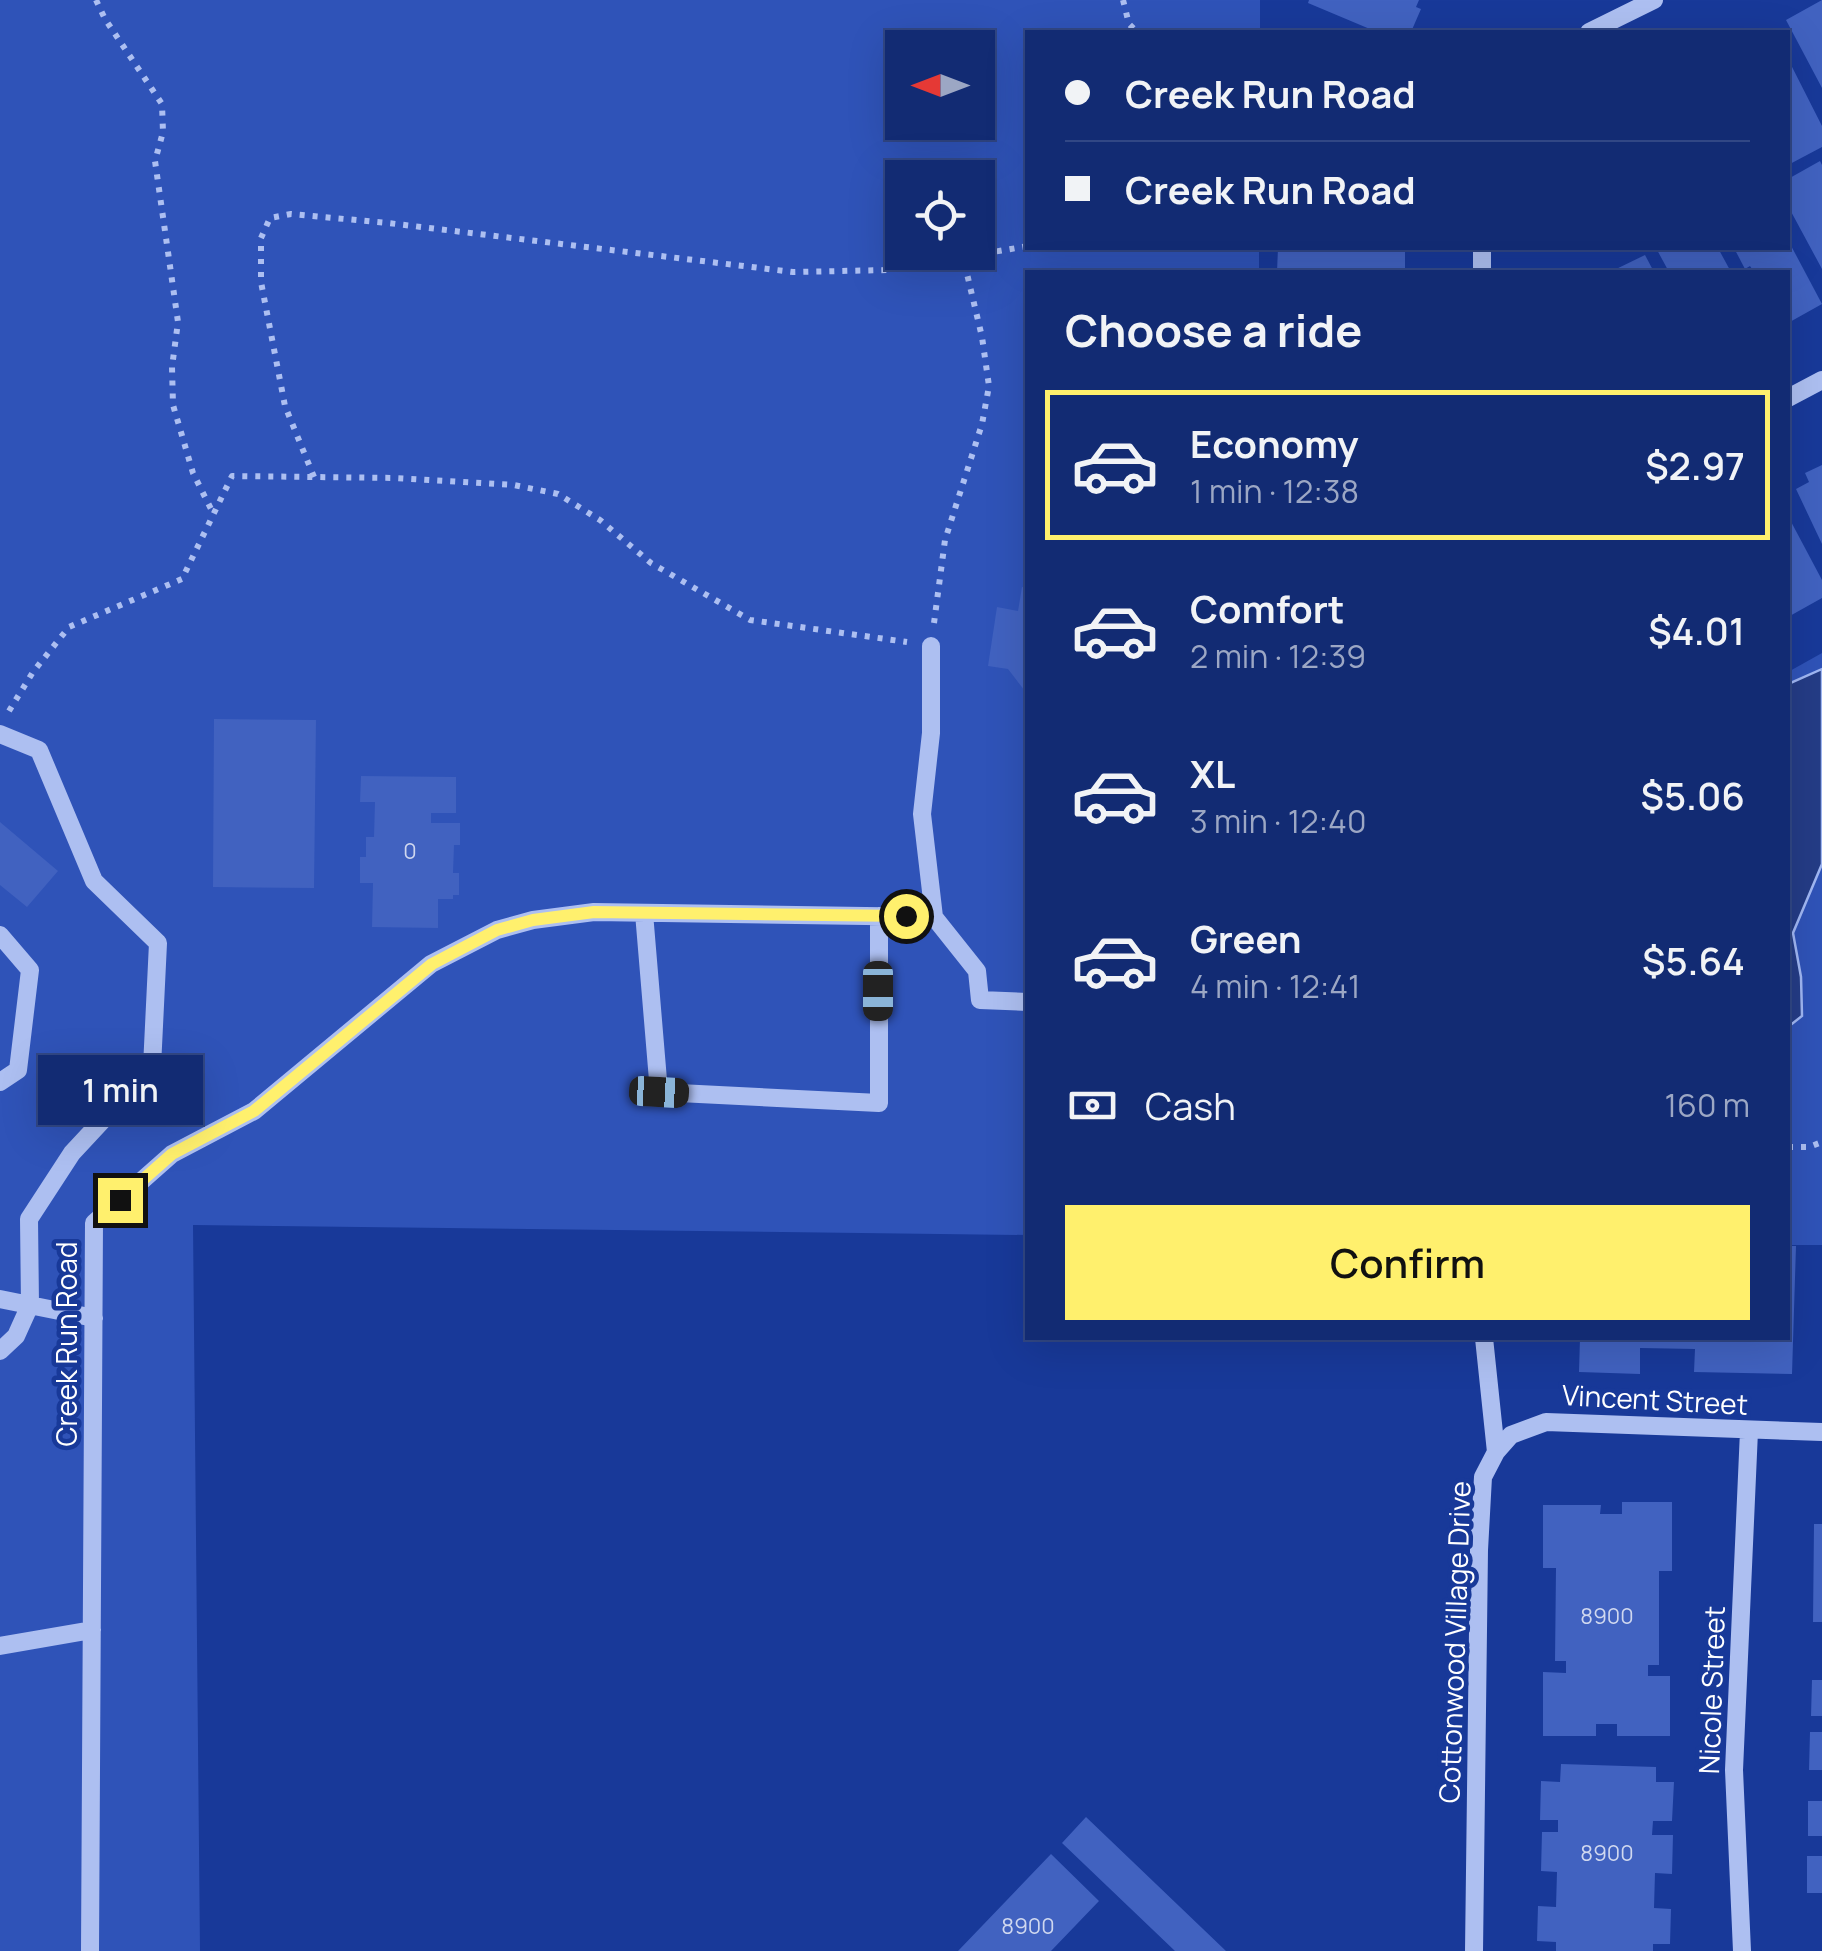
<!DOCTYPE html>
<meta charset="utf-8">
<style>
:root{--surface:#122b73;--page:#1f377b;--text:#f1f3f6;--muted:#9ca7c4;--line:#314785;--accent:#fff06d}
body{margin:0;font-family:Manrope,sans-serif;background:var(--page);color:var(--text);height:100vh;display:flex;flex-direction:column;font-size:38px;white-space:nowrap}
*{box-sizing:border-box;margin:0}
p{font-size:32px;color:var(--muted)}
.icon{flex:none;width:55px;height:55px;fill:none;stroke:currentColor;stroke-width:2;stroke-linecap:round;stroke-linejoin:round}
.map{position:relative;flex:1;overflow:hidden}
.panel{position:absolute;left:1025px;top:270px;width:765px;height:1070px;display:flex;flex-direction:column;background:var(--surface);border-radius:0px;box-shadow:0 10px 40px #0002,0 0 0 2px var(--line)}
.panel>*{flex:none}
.top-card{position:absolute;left:1025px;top:30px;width:765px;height:220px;border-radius:0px;box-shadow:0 10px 40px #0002,0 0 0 2px var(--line);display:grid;align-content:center;height:220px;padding:0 40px;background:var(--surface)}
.needle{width:65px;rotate:270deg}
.fabs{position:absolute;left:885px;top:30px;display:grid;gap:20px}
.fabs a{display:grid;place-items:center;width:110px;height:110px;border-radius:0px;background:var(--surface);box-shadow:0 10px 40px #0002,0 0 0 2px var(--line);font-size:50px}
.end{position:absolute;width:45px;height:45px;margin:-22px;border:12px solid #fff06d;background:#111;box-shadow:0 0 0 5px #111}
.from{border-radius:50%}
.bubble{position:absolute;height:70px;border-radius:0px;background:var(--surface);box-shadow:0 10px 40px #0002,0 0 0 2px var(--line);font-size:32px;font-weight:600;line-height:70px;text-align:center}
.car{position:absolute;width:30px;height:60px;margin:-30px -15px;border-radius:12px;box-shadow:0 0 8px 2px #0007;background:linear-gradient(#222 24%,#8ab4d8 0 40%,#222 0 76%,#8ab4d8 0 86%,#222 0)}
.top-card b{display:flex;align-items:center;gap:35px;height:95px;font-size:38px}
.top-card b+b{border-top:2px solid var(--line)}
.top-card i{width:25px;height:25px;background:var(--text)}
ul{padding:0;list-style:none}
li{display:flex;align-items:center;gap:30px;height:150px;margin:0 20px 15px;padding:0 20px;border:5px solid transparent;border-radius:0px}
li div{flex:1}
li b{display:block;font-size:38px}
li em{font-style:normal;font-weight:600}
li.on{border-color:var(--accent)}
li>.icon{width:90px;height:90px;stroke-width:1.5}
h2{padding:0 40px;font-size:45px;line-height:120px}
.pay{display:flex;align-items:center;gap:25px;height:110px;padding:0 40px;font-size:38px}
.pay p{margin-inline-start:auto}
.primary-button{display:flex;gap:20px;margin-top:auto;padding:20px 40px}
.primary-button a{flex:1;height:115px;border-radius:0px;background:var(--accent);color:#111;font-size:40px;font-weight:600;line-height:115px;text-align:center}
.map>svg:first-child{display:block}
.green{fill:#2f53b8;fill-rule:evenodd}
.water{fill:#243c86;stroke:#a0b7f3;stroke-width:2.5}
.building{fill:#4162c0}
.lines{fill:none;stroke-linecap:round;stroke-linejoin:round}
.path{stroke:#adbff1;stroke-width:6;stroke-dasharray:5 8;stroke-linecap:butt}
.minor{stroke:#adbff1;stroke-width:18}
.route{stroke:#fff06d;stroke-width:12}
.labels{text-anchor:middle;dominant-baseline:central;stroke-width:9;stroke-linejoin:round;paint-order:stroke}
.number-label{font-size:22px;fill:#d0d8ef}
.street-label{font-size:28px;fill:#fff;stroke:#183999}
</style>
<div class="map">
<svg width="1822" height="1951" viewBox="0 0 1822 1951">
<rect width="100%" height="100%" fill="#183999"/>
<path class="green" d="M0,0H1260V32H1028V248H1259V272H1028L1027,1235L193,1225L200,1951H0ZM902,48H978V122H902ZM902,178H978V252H902Z
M1822,653V1245H1788V672Z"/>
<path class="water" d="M1822,669V864L1793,933L1801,977L1802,1016L1788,1027V684Z"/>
<path class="building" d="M1309,0H1419L1416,7L1421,9L1411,32H1377L1308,3Z
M1822,0V88L1786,20Z
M1788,59L1822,126V147L1788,165Z
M1820,161L1822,165V269L1788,206V179Z
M1788,240L1822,304L1788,323V272H1754L1750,266L1745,269L1734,248H1788Z
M1278,248H1405V272H1277Z
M1656,248H1718L1731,272H1669Z
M1645,255L1654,272H1610Z
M1822,465V544L1796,489L1809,482L1805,473Z
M1788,516L1822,580V598L1788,617Z
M1022,587L1028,588V695L1008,669L988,666L997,607L1018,611Z
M214,719L316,720L314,888L213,887Z
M361,776L456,777V813H431V823H460V845H454L453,873H459V895H453V899H438V928L372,927L373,883H360V857H366V837H374L375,802H360Z
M0,822L58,871L27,907L0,885Z
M1788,1246H1796L1792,1374L1694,1372L1695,1349L1640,1348V1374L1579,1372L1580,1338H1788Z
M1622,1502H1672V1571H1659V1665H1648V1676H1670V1736H1617V1724H1596V1736H1543V1672L1566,1673V1661H1555L1556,1568H1543V1505H1601L1600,1514H1622Z
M1814,1524H1822V1622H1813Z
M1812,1680H1822V1716H1811Z
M1810,1732H1822V1770H1809Z
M1561,1764L1656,1767V1782H1674L1672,1821H1653L1652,1835H1673L1672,1874L1655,1873L1654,1908L1671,1909L1670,1944H1653V1951H1556V1942L1537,1941L1538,1906L1556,1907L1557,1872L1541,1871L1542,1832H1558V1820H1540L1541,1781L1560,1782Z
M1808,1801H1822V1836H1808Z
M1086,1817L1226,1951H1175L1062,1843Z
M1051,1854L1099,1901L1051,1951H958Z
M1807,1856H1822V1893H1807Z"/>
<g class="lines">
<path class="path" d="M96,0L105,19L162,104L163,132L155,161L178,322L172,367L173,405L193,473L213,513
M1123,0L1129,24L1137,32
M314,477L285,406L261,282V238L270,218L291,214L388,223L793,272L889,270L1028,246
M934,623L945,540L982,424L989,386L982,337L963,257
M9,711L33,672L69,627L182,579L232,476L396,478L514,485L558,494L600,520L651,563L750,620L907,642
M1788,1147H1809L1822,1142"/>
<path class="minor" d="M1589,32L1654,0
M1482,272V248
M1788,398L1822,380
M931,646V733L922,814L934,917
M0,734L39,750L94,881L158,943L152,1067L72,1153L29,1219L30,1305L16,1336L0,1351
M644,913L659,1092L879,1103V916
M0,935L30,970L18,1070L0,1082
M0,1299L94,1318
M1496,1452L1511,1435L1546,1422L1822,1432
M0,1646L92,1630
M90,1951L94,1223L172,1154L254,1111L431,964L497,930L533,920L594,912L934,917L977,971L980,1000L1028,1002
M1474,1951L1479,1550L1483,1477L1496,1452L1484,1338
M1742,1951L1734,1770L1749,1431"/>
</g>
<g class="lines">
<path class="route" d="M120,1200L172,1154L254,1111L432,964L497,930L533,920L594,912L906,916"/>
</g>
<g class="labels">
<g class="number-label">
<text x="410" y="851">0</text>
<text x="1607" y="1616">8900</text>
<text x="1607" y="1853">8900</text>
<text x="1028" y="1926">8900</text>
</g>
<g class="street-label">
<text transform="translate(66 1344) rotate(-90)">Creek Run Road</text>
<text transform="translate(1655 1399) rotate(3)">Vincent Street</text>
<text transform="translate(1454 1642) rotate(-88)">Cottonwood Village Drive</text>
<text transform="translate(1711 1690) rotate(-88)">Nicole Street</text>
</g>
</g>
</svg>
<div class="fabs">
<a><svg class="needle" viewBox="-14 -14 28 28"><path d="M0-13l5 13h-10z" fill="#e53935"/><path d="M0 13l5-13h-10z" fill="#9ca7c4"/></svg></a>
<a><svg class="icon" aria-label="locate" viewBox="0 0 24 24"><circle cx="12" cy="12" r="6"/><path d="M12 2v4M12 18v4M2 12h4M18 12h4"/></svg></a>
</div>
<i class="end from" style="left:906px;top:916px"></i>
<i class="end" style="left:120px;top:1200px"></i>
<div class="bubble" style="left:38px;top:1055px;width:165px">1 min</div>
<i class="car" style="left:878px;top:991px;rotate:180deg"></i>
<i class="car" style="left:659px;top:1092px;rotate:93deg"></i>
<div class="top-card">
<b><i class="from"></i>Creek Run Road</b>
<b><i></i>Creek Run Road</b>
</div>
<section class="panel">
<h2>Choose a ride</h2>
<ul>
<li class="on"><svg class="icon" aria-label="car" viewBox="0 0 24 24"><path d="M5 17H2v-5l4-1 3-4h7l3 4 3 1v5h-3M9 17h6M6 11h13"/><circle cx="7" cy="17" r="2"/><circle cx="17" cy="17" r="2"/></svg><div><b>Economy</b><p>1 min · 12:38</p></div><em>$2.97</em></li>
<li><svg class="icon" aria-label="car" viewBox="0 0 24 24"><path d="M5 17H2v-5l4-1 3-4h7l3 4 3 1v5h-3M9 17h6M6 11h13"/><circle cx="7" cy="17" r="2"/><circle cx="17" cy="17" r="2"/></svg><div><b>Comfort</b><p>2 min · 12:39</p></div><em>$4.01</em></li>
<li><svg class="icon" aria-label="car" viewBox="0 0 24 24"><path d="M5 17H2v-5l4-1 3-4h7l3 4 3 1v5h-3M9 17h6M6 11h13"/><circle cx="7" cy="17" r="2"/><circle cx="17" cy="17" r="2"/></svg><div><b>XL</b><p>3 min · 12:40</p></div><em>$5.06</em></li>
<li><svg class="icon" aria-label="car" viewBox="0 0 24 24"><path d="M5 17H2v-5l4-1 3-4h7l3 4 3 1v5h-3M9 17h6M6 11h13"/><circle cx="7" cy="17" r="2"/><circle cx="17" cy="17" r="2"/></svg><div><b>Green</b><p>4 min · 12:41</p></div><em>$5.64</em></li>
</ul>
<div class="pay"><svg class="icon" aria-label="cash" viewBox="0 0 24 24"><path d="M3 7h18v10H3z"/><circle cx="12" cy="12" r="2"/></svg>Cash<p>160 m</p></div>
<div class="primary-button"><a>Confirm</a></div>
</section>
</div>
